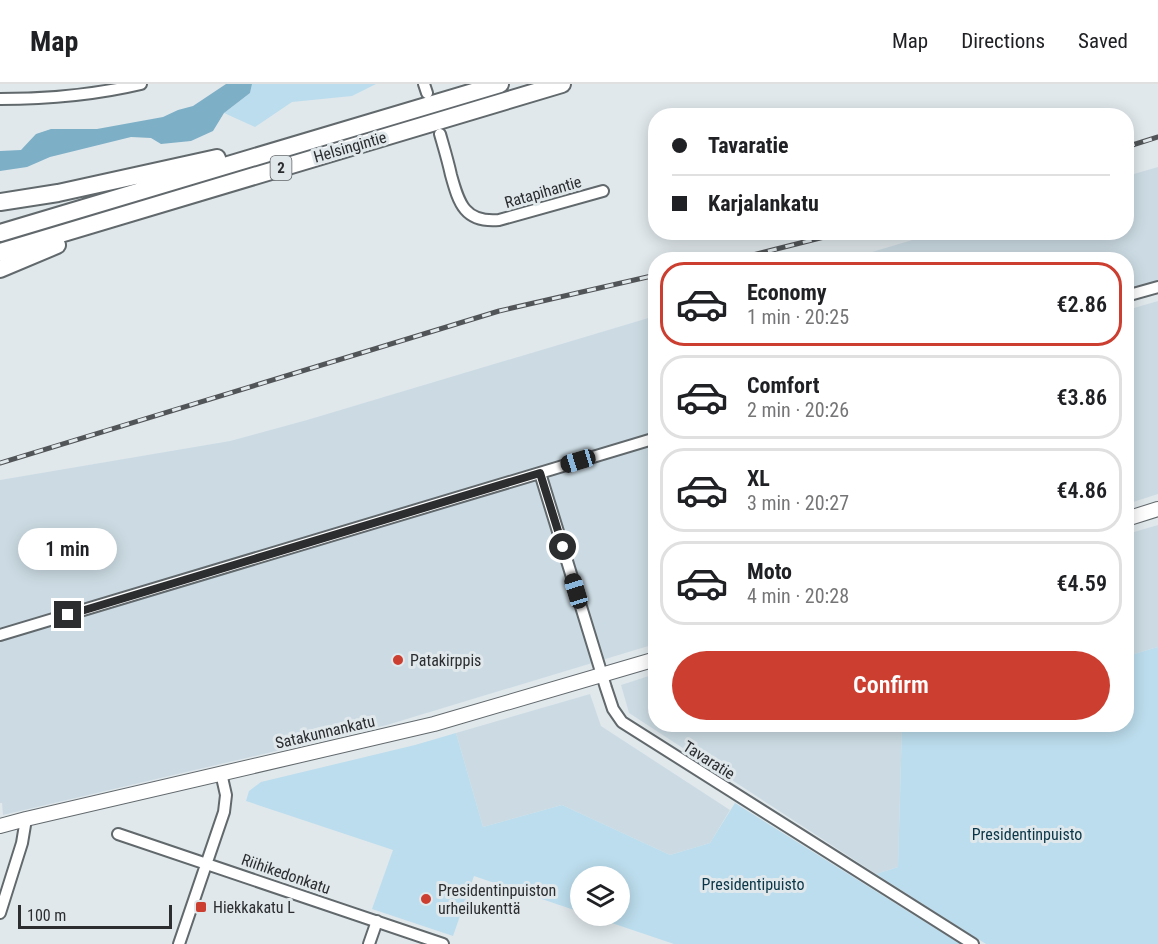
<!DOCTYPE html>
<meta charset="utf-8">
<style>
:root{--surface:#fff;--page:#f6f6f6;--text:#202124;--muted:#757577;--line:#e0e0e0;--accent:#cb3e30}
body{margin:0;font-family:"Roboto Condensed",sans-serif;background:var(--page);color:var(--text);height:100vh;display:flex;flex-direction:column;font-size:22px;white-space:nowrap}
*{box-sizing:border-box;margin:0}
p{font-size:20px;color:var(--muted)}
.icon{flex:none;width:33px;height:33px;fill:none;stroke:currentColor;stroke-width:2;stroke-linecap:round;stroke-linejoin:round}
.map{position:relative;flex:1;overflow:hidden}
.side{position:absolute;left:648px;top:168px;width:486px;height:480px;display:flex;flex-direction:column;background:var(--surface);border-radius:24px;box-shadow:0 3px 15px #0003}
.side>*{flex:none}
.guide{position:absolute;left:648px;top:24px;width:486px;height:132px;border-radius:24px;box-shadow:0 3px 15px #0003;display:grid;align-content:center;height:132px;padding:0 24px;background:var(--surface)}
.tools{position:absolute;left:570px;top:782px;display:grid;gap:12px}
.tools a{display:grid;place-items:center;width:60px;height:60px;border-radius:50%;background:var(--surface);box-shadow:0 3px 15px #0003;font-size:30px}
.scale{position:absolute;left:18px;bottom:15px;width:154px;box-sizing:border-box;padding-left:6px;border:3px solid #2b2d2f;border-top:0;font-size:16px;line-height:21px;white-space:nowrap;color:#2b2d2f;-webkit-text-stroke:4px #e0e8ec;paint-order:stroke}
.end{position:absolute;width:27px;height:27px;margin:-14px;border:8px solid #2b2d2f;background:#fff;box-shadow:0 0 0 3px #fff}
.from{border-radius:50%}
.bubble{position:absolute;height:42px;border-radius:21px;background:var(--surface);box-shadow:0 3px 15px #0003;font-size:20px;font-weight:600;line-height:42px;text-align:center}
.car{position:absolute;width:18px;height:36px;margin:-18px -9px;border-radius:8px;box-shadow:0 0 4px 2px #0007;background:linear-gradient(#222 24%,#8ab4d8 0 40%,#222 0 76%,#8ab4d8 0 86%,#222 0)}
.guide b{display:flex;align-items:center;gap:21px;height:57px;font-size:22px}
.guide b+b{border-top:2px solid var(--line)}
.guide i{width:15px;height:15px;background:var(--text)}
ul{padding:10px 0 0;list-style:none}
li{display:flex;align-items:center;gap:18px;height:84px;margin:0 12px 9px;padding:0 12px;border:3px solid var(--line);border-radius:24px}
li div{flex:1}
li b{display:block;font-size:22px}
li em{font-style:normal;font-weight:600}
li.selected{border-color:var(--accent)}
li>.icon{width:54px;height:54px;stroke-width:1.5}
.action{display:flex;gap:12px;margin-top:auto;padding:12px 24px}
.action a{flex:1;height:69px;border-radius:36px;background:var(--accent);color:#fff;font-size:24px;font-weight:600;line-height:69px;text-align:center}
header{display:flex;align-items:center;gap:36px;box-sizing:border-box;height:84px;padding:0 30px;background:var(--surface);border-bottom:2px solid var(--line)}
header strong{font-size:28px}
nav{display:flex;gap:33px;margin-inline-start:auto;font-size:21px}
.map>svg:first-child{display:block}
.built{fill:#ccdbe3}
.green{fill:#bcdded}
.water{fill:#7dafc6}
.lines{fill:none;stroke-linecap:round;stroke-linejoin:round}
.minor-casing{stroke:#62696d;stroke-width:14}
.major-casing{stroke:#62696d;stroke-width:16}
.highway-casing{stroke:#62696d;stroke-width:20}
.minor{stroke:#fff;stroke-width:10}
.major{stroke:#fff;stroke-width:14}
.highway{stroke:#fff;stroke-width:16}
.rail-casing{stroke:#525557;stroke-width:5}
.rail{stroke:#e0e8ec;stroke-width:3;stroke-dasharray:9;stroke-linecap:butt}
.route{stroke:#2b2d2f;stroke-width:8}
.poi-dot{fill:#cb3e30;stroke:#e0e8ec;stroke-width:2}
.labels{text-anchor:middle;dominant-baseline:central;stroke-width:6;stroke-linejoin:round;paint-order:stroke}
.shield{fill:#e0e8ec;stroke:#616568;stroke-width:1.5}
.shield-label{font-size:15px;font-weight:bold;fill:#2b2d2f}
.street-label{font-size:16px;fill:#2b2d2f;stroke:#e0e8ec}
.poi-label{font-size:16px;fill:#2b2d2f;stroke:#e0e8ec;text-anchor:start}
.park-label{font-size:16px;fill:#0a3648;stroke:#e0e8ec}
</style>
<header>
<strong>Map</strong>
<nav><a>Map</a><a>Directions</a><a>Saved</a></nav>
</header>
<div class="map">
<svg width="1158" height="860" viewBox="0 0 1158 860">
<rect width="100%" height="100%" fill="#e0e8ec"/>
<path class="built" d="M1158,83V198L1127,207L1126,176H845L936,149L1126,148L1127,92Z
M1158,217V410L1127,420V226Z
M655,232V560L387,641L3,731L2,719H0V396L230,357L307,336Z
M1158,441V563L1127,572V450Z
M655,590L656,640L902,641L898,783L876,790L629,629L621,601Z
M590,610L601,642L730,726L710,759L670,771L562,721L483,743L456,649Z"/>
<path class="green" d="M252,0H376L352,12L292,18L255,43L224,29L250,9Z
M1158,563V860H986L876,790L898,783L902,641L1126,640L1127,572Z
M456,649L483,743L562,721L670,771L710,759L735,719L960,860H674L588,831H620V792H580V828L474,792L453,852L372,825L393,766L246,717L249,707L261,698L415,661Z"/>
<path class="water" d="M226,0H252L250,9L224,29L213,47L191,57L161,60L151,54L131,53L50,73L27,83L0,87V67L21,66L36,50L51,45H97L163,33L178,26L193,22Z"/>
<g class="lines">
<defs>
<path id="minor" d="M424,0L427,9
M0,15C48,15 95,11 141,0
M440,50C444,64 448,77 451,91C459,120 465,139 499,136L603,107
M1126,212L1158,203
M540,389L606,604L613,625L622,638L973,860
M0,551L656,354
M118,750L443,860
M0,829L22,759L26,735
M179,860L224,728L226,711L221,689
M369,860L377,837"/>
<path id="major" d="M1126,435L1158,425
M0,742L26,735L434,640L656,575"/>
<path id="highway" d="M0,118L58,109L217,74
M0,149L500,0
M0,168L562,0
M0,185L57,161"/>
</defs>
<use href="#minor" class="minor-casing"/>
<use href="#major" class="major-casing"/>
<use href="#highway" class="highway-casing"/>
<use href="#minor" class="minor"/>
<use href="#major" class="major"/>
<use href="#highway" class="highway"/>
<defs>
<path id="rail" d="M1126,63L1158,53
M733,176L844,148
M0,379L499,227L656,191"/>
</defs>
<use href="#rail" class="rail-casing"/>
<use href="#rail" class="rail"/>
</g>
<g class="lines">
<path class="route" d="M68,531L540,389L563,463"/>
</g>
<g class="poi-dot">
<circle cx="398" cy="576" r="6"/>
<circle cx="426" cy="815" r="6"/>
<rect x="195" y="817" width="12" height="12" rx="3"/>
</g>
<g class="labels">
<rect class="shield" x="270.5" y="72" width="21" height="24" rx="4.5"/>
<g class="shield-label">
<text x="281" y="84">2</text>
</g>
<g class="street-label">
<text transform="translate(350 63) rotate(-16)">Helsingintie</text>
<text transform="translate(543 108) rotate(-16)">Ratapihantie</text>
<text transform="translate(325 648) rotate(-13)">Satakunnankatu</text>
<text transform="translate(709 676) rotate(32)">Tavaratie</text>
<text transform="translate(286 790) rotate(19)">Riihikedonkatu</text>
</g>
<g class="poi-label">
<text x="410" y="576">Patakirppis</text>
<text x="438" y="806">Presidentinpuiston<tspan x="438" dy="18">urheilukenttä</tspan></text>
<text x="213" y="823">Hiekkakatu L</text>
</g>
<g class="park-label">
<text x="1027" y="750">Presidentinpuisto</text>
<text x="753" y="800">Presidentipuisto</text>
</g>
</g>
</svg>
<div class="tools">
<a><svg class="icon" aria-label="layers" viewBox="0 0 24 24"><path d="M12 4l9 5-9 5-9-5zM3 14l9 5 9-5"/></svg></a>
</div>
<div class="scale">100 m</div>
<i class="end from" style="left:563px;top:463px"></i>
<i class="end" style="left:68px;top:531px"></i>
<div class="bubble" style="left:18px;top:444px;width:99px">1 min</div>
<i class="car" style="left:578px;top:377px;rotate:253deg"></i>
<i class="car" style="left:576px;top:507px;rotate:343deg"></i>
<div class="guide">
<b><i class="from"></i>Tavaratie</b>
<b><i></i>Karjalankatu</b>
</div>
<section class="side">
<ul>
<li class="selected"><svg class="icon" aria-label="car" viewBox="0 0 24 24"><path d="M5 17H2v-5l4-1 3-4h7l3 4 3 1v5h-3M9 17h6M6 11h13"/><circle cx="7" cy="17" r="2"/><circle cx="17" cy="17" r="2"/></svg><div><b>Economy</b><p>1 min · 20:25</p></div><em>€2.86</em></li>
<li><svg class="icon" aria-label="car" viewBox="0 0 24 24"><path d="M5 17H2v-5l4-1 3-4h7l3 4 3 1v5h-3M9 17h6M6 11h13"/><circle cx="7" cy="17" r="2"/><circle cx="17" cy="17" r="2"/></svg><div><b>Comfort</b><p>2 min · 20:26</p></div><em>€3.86</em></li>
<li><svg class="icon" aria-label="car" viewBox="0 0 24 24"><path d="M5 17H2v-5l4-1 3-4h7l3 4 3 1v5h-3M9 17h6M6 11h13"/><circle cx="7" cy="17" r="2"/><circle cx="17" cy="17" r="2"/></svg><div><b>XL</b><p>3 min · 20:27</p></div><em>€4.86</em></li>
<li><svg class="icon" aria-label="car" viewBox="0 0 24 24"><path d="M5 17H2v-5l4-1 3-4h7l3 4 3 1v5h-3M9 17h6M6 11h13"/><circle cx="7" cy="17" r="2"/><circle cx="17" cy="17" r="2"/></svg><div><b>Moto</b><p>4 min · 20:28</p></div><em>€4.59</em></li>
</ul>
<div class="action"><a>Confirm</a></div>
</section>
</div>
